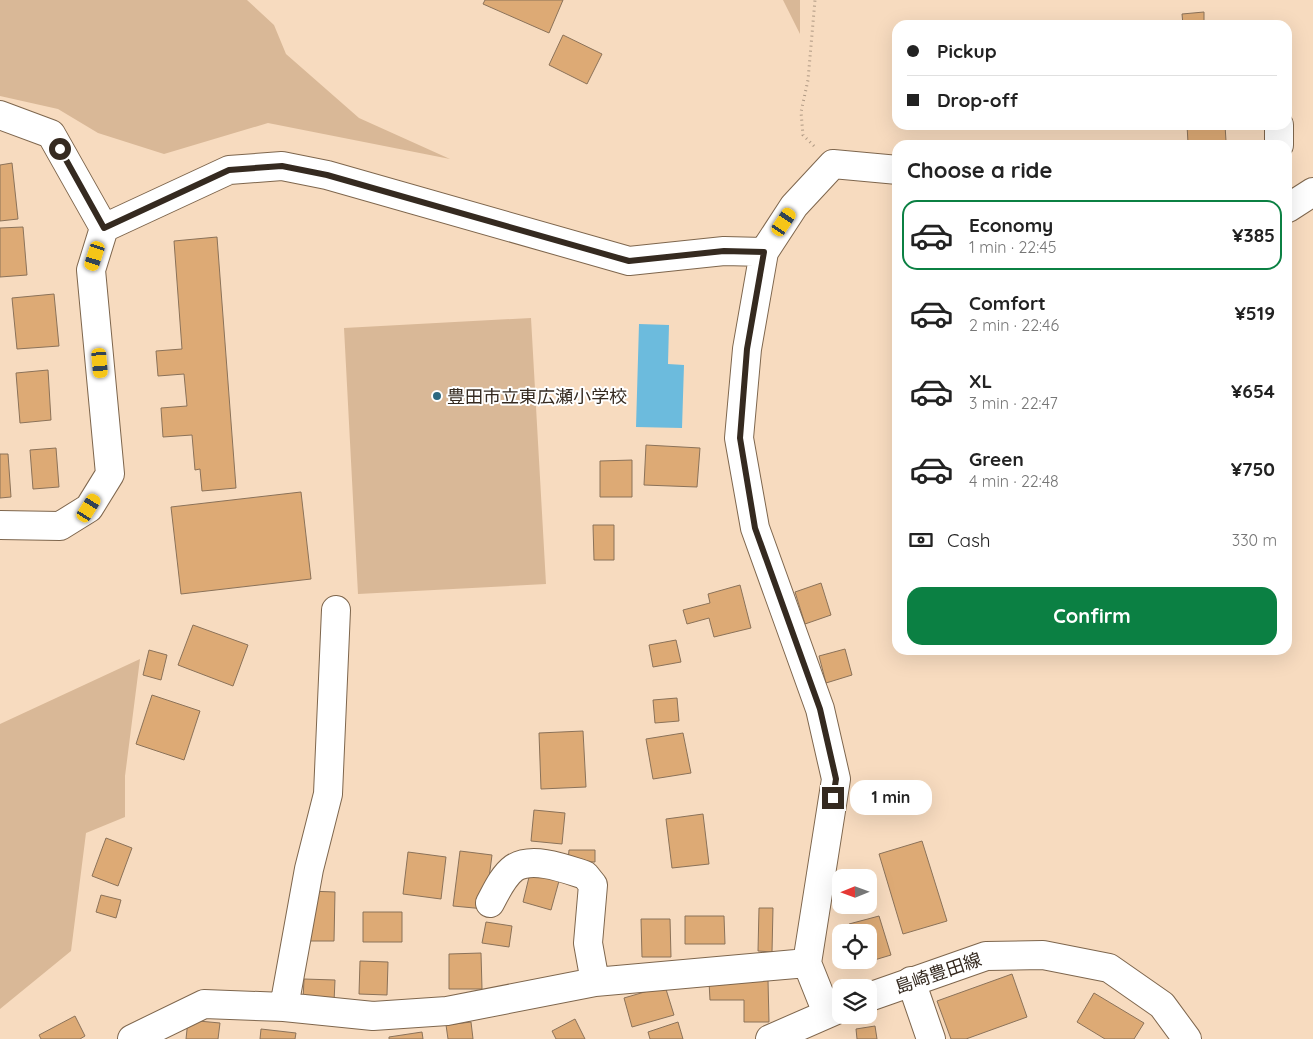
<!DOCTYPE html>
<meta charset="utf-8">
<style>
:root{--surface:#fff;--page:#f6f6f6;--text:#222;--muted:#767676;--line:#e0e0e0;--accent:#0b8043}
body{margin:0;font-family:Quicksand,"Noto Sans JP",sans-serif;background:var(--page);color:var(--text);height:100vh;display:flex;flex-direction:column;font-size:19px;white-space:nowrap}
*{box-sizing:border-box;margin:0}
p{font-size:16px;color:var(--muted)}
.icon{flex:none;width:28px;height:28px;fill:none;stroke:currentColor;stroke-width:2;stroke-linecap:round;stroke-linejoin:round}
.map{position:relative;flex:1;overflow:hidden}
.panel{position:absolute;left:892px;top:140px;width:400px;height:515px;display:flex;flex-direction:column;background:var(--surface);border-radius:15px;box-shadow:0 5px 20px #0002}
.panel>*{flex:none}
.banner{position:absolute;left:892px;top:20px;width:400px;height:110px;border-radius:15px;box-shadow:0 5px 20px #0002;display:grid;align-content:center;height:110px;padding:0 15px;background:var(--surface)}
.needle{width:32px;rotate:269deg}
.fabs{position:absolute;left:832px;top:869px;display:grid;gap:10px}
.fabs a{display:grid;place-items:center;width:45px;height:45px;border-radius:10px;background:var(--surface);box-shadow:0 5px 20px #0002;font-size:25px}
.end{position:absolute;width:22px;height:22px;margin:-11px;border:6px solid #352a20;background:#fff;box-shadow:0 0 0 2px #fff}
.from{border-radius:50%}
.bubble{position:absolute;height:35px;border-radius:15px;background:var(--surface);box-shadow:0 5px 20px #0002;font-size:16px;font-weight:700;line-height:35px;text-align:center}
.car{position:absolute;width:15px;height:30px;margin:-15px -8px;border-radius:6px;box-shadow:0 0 4px 1px #0007;background:linear-gradient(#f5c518 24%,#345 0 40%,#f5c518 0 76%,#345 0 86%,#f5c518 0)}
.banner b{display:flex;align-items:center;gap:18px;height:48px;font-size:19px}
.banner b+b{border-top:1px solid var(--line)}
.banner i{width:12px;height:12px;background:var(--text)}
ul{padding:0;list-style:none}
li{display:flex;align-items:center;gap:15px;height:70px;margin:0 10px 8px;padding:0 5px;border:2px solid transparent;border-radius:15px}
li div{flex:1}
li b{display:block;font-size:19px}
li em{font-style:normal;font-weight:700}
li.selected{border-color:var(--accent)}
li>.icon{width:45px;height:45px;stroke-width:1.5}
h2{padding:0 15px;font-size:22px;line-height:60px}
.pay{display:flex;align-items:center;gap:12px;height:55px;padding:0 15px;font-size:19px}
.pay p{margin-inline-start:auto}
.primary-button{display:flex;gap:10px;margin-top:auto;padding:10px 15px}
.primary-button a{flex:1;height:58px;border-radius:15px;background:var(--accent);color:#fff;font-size:20px;font-weight:700;line-height:58px;text-align:center}
.map>svg:first-child{display:block}
.green{fill:#d9b897}
.water{fill:#6cbbdd}
.building{fill:#ddaa75;stroke:#8b7259}
.lines{fill:none;stroke-linecap:round;stroke-linejoin:round}
.street-casing{stroke:#7e664d;stroke-width:30}
.secondary-casing{stroke:#7e664d;stroke-width:30}
.path{stroke:#ae9883;stroke-width:3;stroke-dasharray:1 4;stroke-linecap:butt}
.street{stroke:#fff;stroke-width:28}
.secondary{stroke:#fff;stroke-width:28}
.route{stroke:#352a20;stroke-width:6}
.poi-dot{fill:#2d6880;stroke:#fff;stroke-width:2}
.labels{text-anchor:middle;dominant-baseline:central;stroke-width:4;stroke-linejoin:round;paint-order:stroke}
.poi-label{font-size:18px;fill:#352a20;stroke:#fff;text-anchor:start}
.street-label{font-size:18px;fill:#352a20;stroke:#fff}
</style>
<div class="map">
<svg width="1313" height="1039" viewBox="0 0 1313 1039">
<rect width="100%" height="100%" fill="#f7dbbf"/>
<path class="green" d="M0,0H247L274,25L286,54L359,118L450,159L268,123L164,154L98,133L58,109L0,96Z
M783,0H800V34Z
M531,318L546,584L358,594L344,328Z
M140,659L125,776V817L86,833L71,951L0,1009V724Z"/>
<path class="water" d="M639,324L669,325L668,364L684,365L682,428L636,427Z"/>
<path class="building" d="M485,0H563L549,33L483,4Z
M1204,12V25H1183L1182,14Z
M563,35L602,54L587,84L549,65Z
M1187,125H1225L1226,141L1188,143Z
M12,163L18,219L0,221V165Z
M23,227L27,275L0,277V228Z
M217,237L236,488L202,491L200,469L195,470L192,435L163,437L161,408L187,406L184,374L158,376L156,351L182,349L174,241Z
M54,294L59,346L17,349L12,298Z
M48,370L51,420L20,423L16,373Z
M646,445L700,448L697,487L644,485Z
M56,448L59,487L33,489L30,450Z
M0,454H8L11,497L0,498Z
M632,460V497H600V461Z
M301,492L311,579L181,594L171,507Z
M593,525H614V560H594Z
M821,583L831,615L805,624L795,592Z
M740,585L751,628L714,637L709,618L687,624L683,610L710,603L708,594Z
M193,625L248,645L233,686L178,665Z
M676,640L681,662L653,667L649,645Z
M845,649L852,675L826,683L819,656Z
M149,650L167,655L161,680L143,675Z
M152,695L200,711L184,760L136,744Z
M677,698L679,721L655,723L653,700Z
M583,731L586,787L541,789L539,733Z
M683,733L691,773L653,779L646,739Z
M534,810L565,813L562,844L531,841Z
M703,814L709,864L672,868L666,819Z
M106,838L132,848L118,886L92,876Z
M922,841L947,921L903,934L879,854Z
M569,850H595V862L568,861Z
M460,851L492,855L485,909L453,906Z
M408,852L446,857L441,899L403,894Z
M530,873L559,881L551,910L523,902Z
M308,891L335,892L334,941H307Z
M101,895L121,900L116,918L96,912Z
M759,908H773L772,952L758,951Z
M363,912H402V942H363Z
M685,916H724L725,944H685Z
M879,916L891,955L861,964L860,960H869V932H852L849,924Z
M641,919H670L671,957H642Z
M486,922L512,926L509,947L482,943Z
M481,953L482,989H449V954Z
M360,961L388,962L387,995L359,994Z
M1012,974L1027,1017L966,1039H951L937,1001Z
M304,979L335,980L334,1002L303,1001Z
M768,980L769,1022H744V1000H710L709,982Z
M665,986L674,1015L632,1027L624,998Z
M1094,993L1144,1023L1134,1039H1105L1077,1022Z
M75,1016L85,1036L80,1039H41L39,1035Z
M575,1019L585,1039H556L552,1031Z
M188,1020L220,1023L218,1039H186Z
M471,1022L473,1039H448L446,1025Z
M678,1022L683,1039H650L648,1032Z
M875,1026L877,1039H857L856,1029Z
M261,1029L296,1033L295,1039H260Z
M422,1032L423,1039H389V1037Z"/>
<g class="lines">
<defs>
<path id="street" d="M0,115L51,134L104,228L91,270L110,474L89,508L60,526L0,525
M1279,125V145
M1288,208L1313,192
M104,228L229,170L282,166L327,175L629,261L724,251L764,252
M490,903C496,892 503,876 514,868C533,856 566,869 585,875L593,885L588,943L595,982
M911,981L931,1039
M284,1007L309,869L328,794L336,610
M827,1013L807,963L836,779L820,709L755,528L739,438L747,349L764,252L794,206L833,164L898,170
M132,1039L204,1004L284,1007L373,1016L447,1011L595,982L807,963"/>
<path id="secondary" d="M869,997L986,956L1043,955L1109,968L1162,1005L1187,1039
M770,1039L841,1008"/>
</defs>
<use href="#street" class="street-casing"/>
<use href="#secondary" class="secondary-casing"/>
<path class="path" d="M814,146L803,135L801,112L808,80L815,0"/>
<use href="#street" class="street"/>
<use href="#secondary" class="secondary"/>
</g>
<g class="lines">
<path class="route" d="M60,149L104,228L229,170L282,166L327,175L629,261L724,251L764,252L747,349L740,438L755,528L820,709L836,779L833,798"/>
</g>
<circle class="poi-dot" cx="437" cy="396" r="5"/>
<g class="labels">
<g class="poi-label">
<text x="447" y="396">豊田市立東広瀬小学校</text>
</g>
<g class="street-label">
<text transform="translate(938 973) rotate(-19)">島崎豊田線</text>
</g>
</g>
</svg>
<div class="fabs">
<a><svg class="needle" viewBox="-14 -14 28 28"><path d="M0-13l5 13h-10z" fill="#e53935"/><path d="M0 13l5-13h-10z" fill="#767676"/></svg></a>
<a><svg class="icon" aria-label="locate" viewBox="0 0 24 24"><circle cx="12" cy="12" r="6"/><path d="M12 2v4M12 18v4M2 12h4M18 12h4"/></svg></a>
<a><svg class="icon" aria-label="layers" viewBox="0 0 24 24"><path d="M12 4l9 5-9 5-9-5zM3 14l9 5 9-5"/></svg></a>
</div>
<i class="end from" style="left:60px;top:149px"></i>
<i class="end" style="left:833px;top:798px"></i>
<div class="bubble" style="left:850px;top:780px;width:82px">1 min</div>
<i class="car" style="left:784px;top:222px;rotate:34deg"></i>
<i class="car" style="left:95px;top:256px;rotate:198deg"></i>
<i class="car" style="left:100px;top:363px;rotate:175deg"></i>
<i class="car" style="left:89px;top:508px;rotate:32deg"></i>
<div class="banner">
<b><i class="from"></i>Pickup</b>
<b><i></i>Drop-off</b>
</div>
<section class="panel">
<h2>Choose a ride</h2>
<ul>
<li class="selected"><svg class="icon" aria-label="car" viewBox="0 0 24 24"><path d="M5 17H2v-5l4-1 3-4h7l3 4 3 1v5h-3M9 17h6M6 11h13"/><circle cx="7" cy="17" r="2"/><circle cx="17" cy="17" r="2"/></svg><div><b>Economy</b><p>1 min · 22:45</p></div><em>¥385</em></li>
<li><svg class="icon" aria-label="car" viewBox="0 0 24 24"><path d="M5 17H2v-5l4-1 3-4h7l3 4 3 1v5h-3M9 17h6M6 11h13"/><circle cx="7" cy="17" r="2"/><circle cx="17" cy="17" r="2"/></svg><div><b>Comfort</b><p>2 min · 22:46</p></div><em>¥519</em></li>
<li><svg class="icon" aria-label="car" viewBox="0 0 24 24"><path d="M5 17H2v-5l4-1 3-4h7l3 4 3 1v5h-3M9 17h6M6 11h13"/><circle cx="7" cy="17" r="2"/><circle cx="17" cy="17" r="2"/></svg><div><b>XL</b><p>3 min · 22:47</p></div><em>¥654</em></li>
<li><svg class="icon" aria-label="car" viewBox="0 0 24 24"><path d="M5 17H2v-5l4-1 3-4h7l3 4 3 1v5h-3M9 17h6M6 11h13"/><circle cx="7" cy="17" r="2"/><circle cx="17" cy="17" r="2"/></svg><div><b>Green</b><p>4 min · 22:48</p></div><em>¥750</em></li>
</ul>
<div class="pay"><svg class="icon" aria-label="cash" viewBox="0 0 24 24"><path d="M3 7h18v10H3z"/><circle cx="12" cy="12" r="2"/></svg>Cash<p>330 m</p></div>
<div class="primary-button"><a>Confirm</a></div>
</section>
</div>
